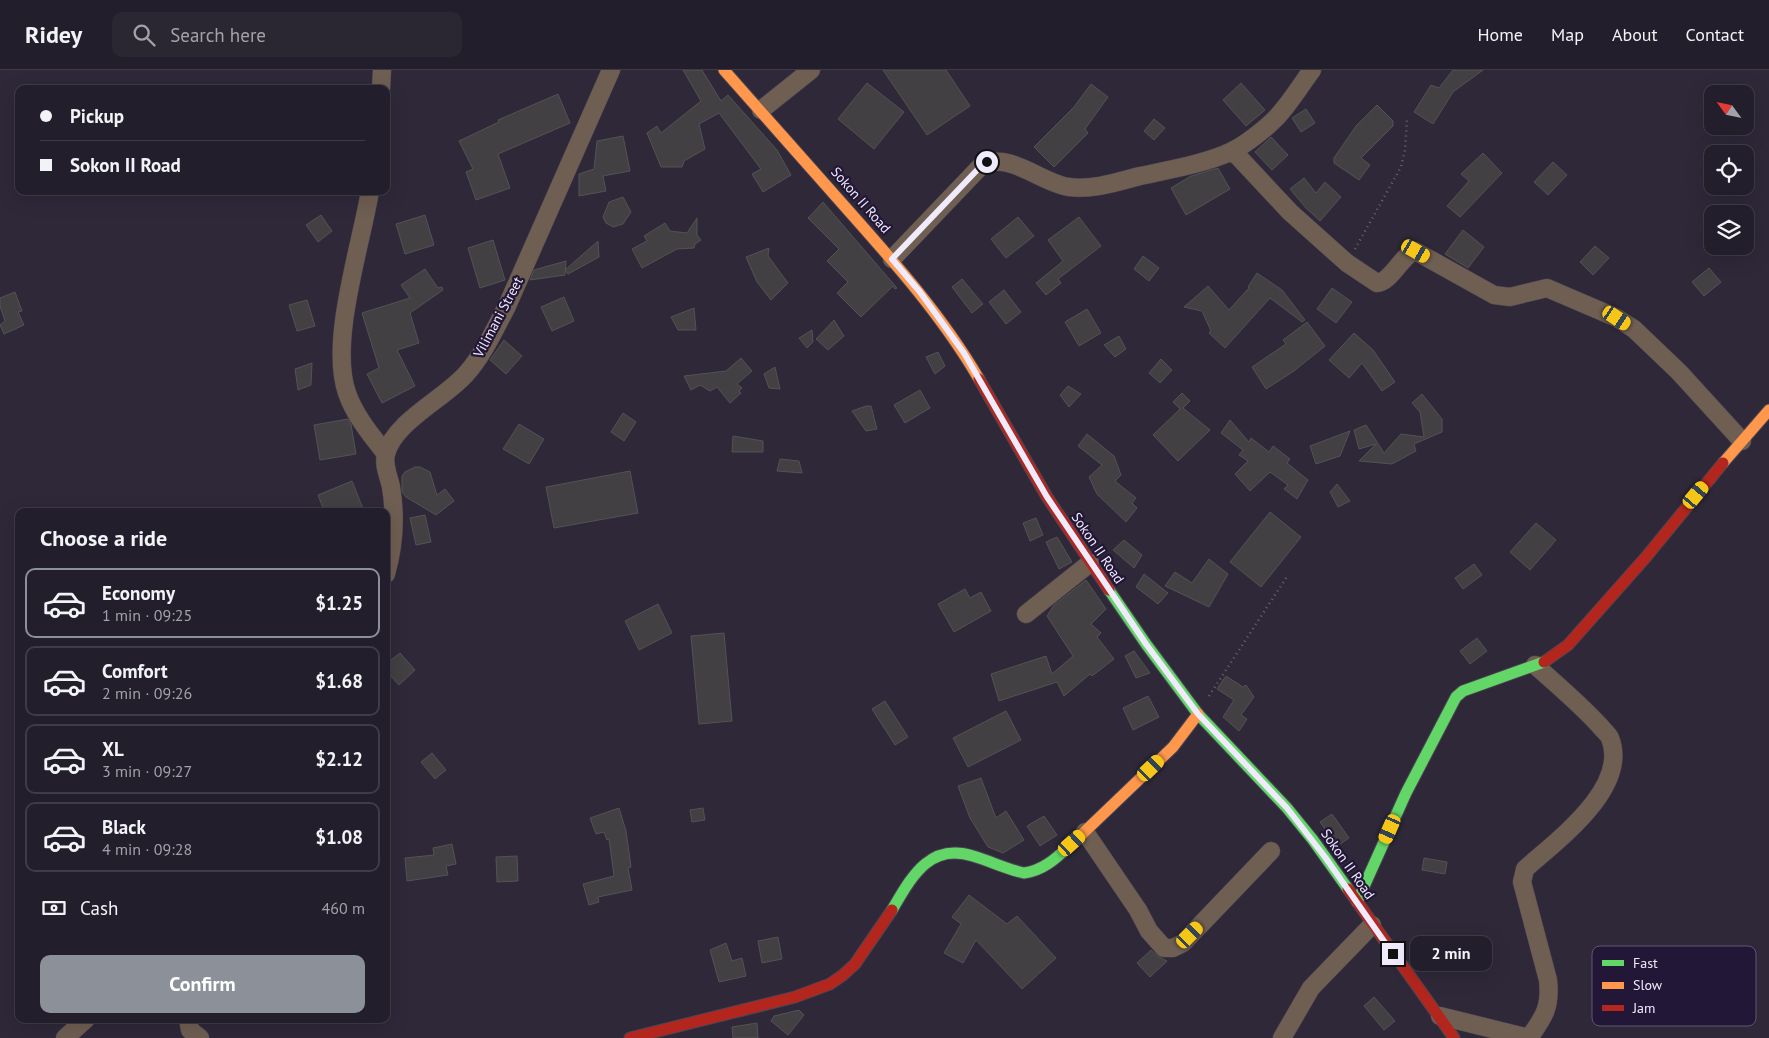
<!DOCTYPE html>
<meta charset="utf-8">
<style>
:root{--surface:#221e2b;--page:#2a2733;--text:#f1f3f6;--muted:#a2a2a9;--line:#3f3c47;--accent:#8c9099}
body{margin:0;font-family:"PT Sans",sans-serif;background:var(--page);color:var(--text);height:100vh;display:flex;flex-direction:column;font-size:19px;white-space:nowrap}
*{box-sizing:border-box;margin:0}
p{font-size:16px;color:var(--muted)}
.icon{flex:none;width:28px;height:28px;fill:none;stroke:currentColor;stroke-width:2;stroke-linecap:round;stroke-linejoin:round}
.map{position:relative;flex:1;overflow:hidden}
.details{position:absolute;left:15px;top:438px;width:375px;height:515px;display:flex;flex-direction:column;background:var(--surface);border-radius:10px;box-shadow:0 5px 20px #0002,0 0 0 1px var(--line)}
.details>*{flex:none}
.top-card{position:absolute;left:15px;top:15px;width:375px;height:110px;border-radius:10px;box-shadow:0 5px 20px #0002,0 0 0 1px var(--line);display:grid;align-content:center;height:110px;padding:0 25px;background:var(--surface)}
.needle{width:32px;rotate:303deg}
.buttons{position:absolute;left:1704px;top:15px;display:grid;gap:10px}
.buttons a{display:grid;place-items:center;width:50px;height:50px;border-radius:10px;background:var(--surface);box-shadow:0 5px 20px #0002,0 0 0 1px var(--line);font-size:25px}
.end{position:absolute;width:22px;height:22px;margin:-11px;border:6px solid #efeafc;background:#111;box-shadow:0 0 0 2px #111}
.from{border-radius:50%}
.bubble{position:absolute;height:35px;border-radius:10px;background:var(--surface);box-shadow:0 5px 20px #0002,0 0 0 1px var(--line);font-size:16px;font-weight:700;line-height:35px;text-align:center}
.car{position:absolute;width:15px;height:30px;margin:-15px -8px;border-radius:6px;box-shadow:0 0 4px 1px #0007;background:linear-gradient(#f5c518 24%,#345 0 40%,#f5c518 0 76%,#345 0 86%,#f5c518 0)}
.top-card b{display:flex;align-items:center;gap:18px;height:48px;font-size:19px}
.top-card b+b{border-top:1px solid var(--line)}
.top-card i{width:12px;height:12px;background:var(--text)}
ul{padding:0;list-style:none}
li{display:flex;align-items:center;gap:15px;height:70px;margin:0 10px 8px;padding:0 15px;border:2px solid var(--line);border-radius:10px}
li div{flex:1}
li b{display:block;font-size:19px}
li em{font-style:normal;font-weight:700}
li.active{border-color:var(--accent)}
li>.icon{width:45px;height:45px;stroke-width:1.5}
h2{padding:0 25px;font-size:22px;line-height:60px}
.pay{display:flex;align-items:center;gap:12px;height:55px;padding:0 25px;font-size:19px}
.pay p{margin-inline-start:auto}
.cta{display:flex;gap:10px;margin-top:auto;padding:10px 25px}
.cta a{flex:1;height:58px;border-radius:10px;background:var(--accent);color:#fff;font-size:20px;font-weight:700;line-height:58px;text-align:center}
header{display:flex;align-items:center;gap:30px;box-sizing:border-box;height:70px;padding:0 25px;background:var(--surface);border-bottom:1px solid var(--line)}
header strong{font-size:24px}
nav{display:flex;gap:28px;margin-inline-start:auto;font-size:18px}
.search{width:350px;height:45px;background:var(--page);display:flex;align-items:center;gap:12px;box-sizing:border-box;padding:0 18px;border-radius:10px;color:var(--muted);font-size:19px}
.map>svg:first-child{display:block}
.building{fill:#424042;stroke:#535254}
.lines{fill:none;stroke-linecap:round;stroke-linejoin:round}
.street-casing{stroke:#4a4553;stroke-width:19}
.fast-casing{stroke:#4a4553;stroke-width:13}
.slow-casing{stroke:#4a4553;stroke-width:13}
.jam-casing{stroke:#4a4553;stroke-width:13}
.path{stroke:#6f6462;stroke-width:2.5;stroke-dasharray:1 4;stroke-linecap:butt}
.street{stroke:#6f5e52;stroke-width:18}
.fast{stroke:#63d668;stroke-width:11}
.slow{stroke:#ff974d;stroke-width:11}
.jam{stroke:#b3261e;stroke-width:11}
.route{stroke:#efeafc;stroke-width:6}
.labels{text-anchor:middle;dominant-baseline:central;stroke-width:4.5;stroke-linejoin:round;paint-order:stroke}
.street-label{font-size:14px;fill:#efeafc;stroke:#221736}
.key{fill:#221736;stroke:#605671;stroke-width:1}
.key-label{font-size:14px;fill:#efeafc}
</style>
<header>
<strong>Ridey</strong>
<div class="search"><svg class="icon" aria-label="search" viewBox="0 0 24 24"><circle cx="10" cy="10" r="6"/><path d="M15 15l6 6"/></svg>Search here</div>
<nav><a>Home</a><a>Map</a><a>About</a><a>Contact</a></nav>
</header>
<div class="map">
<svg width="1769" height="968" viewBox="0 0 1769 968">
<rect width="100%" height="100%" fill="#2e2839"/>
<path class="building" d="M683,0H702L721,31L728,25L777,80L791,105L763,122L752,104L761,99L719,43L699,54L705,79L684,91L682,97H661L647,63L657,56L661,63L701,31Z
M883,0H946L970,36L927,65Z
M1453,0H1483L1453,22L1433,54L1414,42L1431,15L1439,18Z
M867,13L904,42L874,79L838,49Z
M1241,13L1265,40L1246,56L1223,30Z
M1091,14L1108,27L1085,59L1088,63L1054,97L1034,77L1074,37Z
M558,24L570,53L498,84L510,118L476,130L466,102L473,99L459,71L499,52L498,50Z
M1377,35L1393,51V56L1361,88L1370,95L1359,110L1334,93V88L1356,56Z
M1306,39L1315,53L1301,62L1292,48Z
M1154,49L1165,58L1154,70L1144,61Z
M623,66L630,101L603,106L606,121L579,126V104L594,99L597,71Z
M1271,67L1288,85L1272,100L1255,82Z
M1483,83L1502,103L1460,147L1447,136L1469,111L1461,104Z
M1553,92L1567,105L1548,125L1534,112Z
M1218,98L1230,119L1186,145L1171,118L1191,106Z
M1304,108L1316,123L1325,112L1341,127L1320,151L1306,138L1290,119Z
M623,127L631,142L623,154L613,157L606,153L603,147L609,132Z
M823,132L897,218L895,219L893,216L861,247L837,223L848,212L827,191L839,179L808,148Z
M321,145L332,161L318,172L306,155Z
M425,145L434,175L405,184L396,154Z
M1018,147L1034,166L1006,188L991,169Z
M1079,147L1101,176L1058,209L1061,213L1046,225L1036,213L1063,191L1048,170Z
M697,148V165L701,170L695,174L694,178L677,179L642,198L632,179L647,171L644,166L665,153L670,161L687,163Z
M1463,160L1484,177L1468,198L1445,184Z
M493,170L505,210L480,218L468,178Z
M598,171L599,187L568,204L565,200Z
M1595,176L1609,188L1593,205L1580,192Z
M769,178L768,186L788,213L771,230L757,212L746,187Z
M1143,186L1159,198L1149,211L1134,199Z
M566,191L565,205L530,210L534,200Z
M1709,198L1721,212L1704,226L1692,212Z
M425,199L438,218L442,217L443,220L410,243L419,273L397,280L415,316L382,333L367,304L379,298L362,243L410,228L401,215Z
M1257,203L1282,220L1305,250L1302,252L1270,228L1225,278L1209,263L1211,261L1202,241L1184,237L1208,216L1229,240L1249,218L1248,217Z
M962,209L983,234L972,243L952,217Z
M1332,218L1352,232L1336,253L1317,239Z
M1004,220L1021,242L1006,254L989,232Z
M15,222L22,241L18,242L24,255L4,264L0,255L5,251L0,236V228Z
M564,227L574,251L552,261L541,237Z
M307,230L315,256L297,261L289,235Z
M694,238L696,260H678L671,247Z
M1087,239L1101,263L1079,276L1065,252Z
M834,250L844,266L828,280L816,269Z
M1307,252L1325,276L1294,301L1266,319L1252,297L1286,274L1283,270Z
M812,260L813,272L807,278L799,268Z
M1354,263L1373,280L1395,312L1382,321L1362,293L1349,308L1329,290Z
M1119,266L1126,279L1115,287L1104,275Z
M504,270L522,286L506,304L490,290Z
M938,282L945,296L935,304L926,287Z
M741,288L752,301L737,314L742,318L739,321L741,323L730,333L717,317L710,321L700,315L691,320L684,306L726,301Z
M1161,289L1172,300L1160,313L1149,303Z
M312,293L311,315L298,320L295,299Z
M775,297L780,319L769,318L764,304Z
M1068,316L1081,324L1069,337L1060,325Z
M920,320L930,338L905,353L894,335Z
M1182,323L1190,331L1183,338L1210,360L1178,391L1153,365L1180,339L1173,332Z
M1422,324L1442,349V362L1414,374L1416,381L1392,394L1359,391L1376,374L1359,379L1354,360L1366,355L1384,383L1401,364L1424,367L1420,342L1412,333Z
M866,336H871L877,359L866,361L852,341Z
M623,343L636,352L624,371L611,362Z
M348,349L351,354L356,384L320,390L314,355Z
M1230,350L1249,372L1251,368L1269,382L1273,376L1290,389L1287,393L1308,410L1297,429L1284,419L1288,415L1270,402L1250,421L1235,404L1248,391L1239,385L1243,380L1221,363Z
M519,354L544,369L529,394L503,379Z
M1350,361L1340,386L1316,394L1310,376Z
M1087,364L1114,386L1121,405L1115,411L1136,428L1132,433L1137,438L1126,452L1097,424L1089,407L1102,395L1078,376Z
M733,366L763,371V382H732Z
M780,389L799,391L802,403L777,401Z
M415,397H420L430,402L437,425L445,419L454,431L436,445L406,427L402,422V406L405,402Z
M630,401L638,443L554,458L546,417Z
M352,411L364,441H324L318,425Z
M1337,414L1350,431L1338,437L1330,422Z
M1270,442L1301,467L1261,517L1230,492Z
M425,445L431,472L416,475L410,448Z
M1036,448L1043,465L1030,471L1023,453Z
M1536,453L1556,470L1530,500L1510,482Z
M1057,467L1072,492L1059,499L1046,472Z
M1124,470L1142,485L1134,498L1113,480Z
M1209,489L1228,504L1209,537L1165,516L1175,502L1192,513Z
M1474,494L1482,505L1463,519L1455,508Z
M1144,504L1168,523L1158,534L1136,517Z
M1086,510L1106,539L1091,554L1101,563L1097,567L1114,589L1092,606L1090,604L1064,626L1057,612L999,631L991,604L1046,586L1052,604L1073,586L1047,546L1054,535Z
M965,519L970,528L981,522L991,541L954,562L938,534Z
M658,534L672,563L639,580L625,551Z
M724,563L732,651L699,654L691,566Z
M1477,568L1487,581L1470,594L1460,581Z
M1134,581L1150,603L1136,608L1125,586Z
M400,583L415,600L399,615L386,601V594Z
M1226,606L1243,617L1246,615L1254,627L1241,645L1247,649L1239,661L1223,647L1234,630L1217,619Z
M1148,626L1159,647L1133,660L1123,638Z
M885,631L908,667L895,675L872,639Z
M1006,641L1021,670L968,697L953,668Z
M432,683L446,700L435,709L421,692Z
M981,708L996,748L1006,741L1024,770L1003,783L988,777L970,748L958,716Z
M619,738L626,761L631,797L628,798L632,820L598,827L599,832L589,835L583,814L614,806L609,769L607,770L604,762L596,764L590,748Z
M703,738L705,750L692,752L690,740Z
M1332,744L1349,768L1337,776L1320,752Z
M1044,746L1057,765L1040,776L1027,756Z
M452,774L456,794L446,796L448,805L407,811L405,788L434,785L433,778Z
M517,786L518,811L497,812L496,787Z
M1424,788L1447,792L1445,804L1422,800Z
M969,825L1007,854L1017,846L1056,888L1022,919L976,870L963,893L944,883L961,854L952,847Z
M778,867L782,889L762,893L758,871Z
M726,873L732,891L742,888L746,906L719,912L710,880Z
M1151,880L1159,887L1167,891L1150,907L1137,893Z
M1374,927L1395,951L1384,960L1364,936Z
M799,940L804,945L788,965L771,951L774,946Z
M757,953L758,968H733L732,957Z"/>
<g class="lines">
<defs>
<path id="street" d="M381,19L382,0
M761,40L811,0
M1233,81L1290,142L1347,193L1377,213C1391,212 1401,186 1415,181L1494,225L1510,227L1547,218L1617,248L1634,259L1679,302L1742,371
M370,121C361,176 329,272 347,323C355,346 371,365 386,384
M892,189L980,97C1008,79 1040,113 1069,117C1093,120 1117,112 1140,106C1168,100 1208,93 1232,81C1245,75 1265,59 1275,49C1289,35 1300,16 1312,0
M386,504C394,476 396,447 391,417C389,407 383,395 386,384C394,352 444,329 466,304C483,285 495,259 507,236L611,0
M1026,544L1090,493
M1085,762L1138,840L1149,861L1164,878H1173L1183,873L1271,781
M1440,946L1529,968
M188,949L190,960L200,968
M65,968L86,949
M1282,968L1311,918L1372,855
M1529,968C1544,947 1551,937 1548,910L1522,812L1525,799C1556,771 1630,718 1610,668C1608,664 1603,660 1600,656C1580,634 1557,615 1535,595"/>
<path id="fast" d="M1109,520L1146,574L1198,644L1287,738L1313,770L1348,819
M1357,832L1406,723L1456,627L1463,621L1544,592
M892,840C911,808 929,772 973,786C990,791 1006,799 1024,803C1047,800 1061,783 1077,769"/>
<path id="slow" d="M724,0C765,46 806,93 847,139C895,193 943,247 979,309
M1723,393L1769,340
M1077,769L1173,677L1198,644"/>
<path id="jam" d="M979,309L1047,427L1109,520
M1544,592L1568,575L1646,487L1723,393
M1348,819L1454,968
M630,968L795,927L830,914L843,905L855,894L892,840"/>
</defs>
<use href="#street" class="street-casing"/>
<use href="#fast" class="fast-casing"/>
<use href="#slow" class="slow-casing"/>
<use href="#jam" class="jam-casing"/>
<path class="path" d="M1355,179L1401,97L1405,80L1407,50
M1209,626L1288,505"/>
<use href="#street" class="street"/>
<use href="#fast" class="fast"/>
<use href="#slow" class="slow"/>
<use href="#jam" class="jam"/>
</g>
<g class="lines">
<path class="route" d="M987,92L980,97L892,189L920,222L964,283L1047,427L1146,574L1198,644L1287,738L1325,787L1393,884"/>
</g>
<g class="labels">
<g class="street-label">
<text transform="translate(861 130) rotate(49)">Sokon II Road</text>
<text transform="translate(498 247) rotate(-62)">Vilimani Street</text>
<text transform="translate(1098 478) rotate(56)">Sokon II Road</text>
<text transform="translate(1348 794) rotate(55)">Sokon II Road</text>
</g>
</g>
<rect x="1592" y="876" width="164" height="80" rx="8" class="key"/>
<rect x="1602" y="890" width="22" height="6" fill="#63d668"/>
<rect x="1602" y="912" width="22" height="7" fill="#ff974d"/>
<rect x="1602" y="935" width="22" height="6" fill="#b3261e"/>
<g class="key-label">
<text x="1633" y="898">Fast</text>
<text x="1633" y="920">Slow</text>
<text x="1633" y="943">Jam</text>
</g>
</svg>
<div class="buttons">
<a><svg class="needle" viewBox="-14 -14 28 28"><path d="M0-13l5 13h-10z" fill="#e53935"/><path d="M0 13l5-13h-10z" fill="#a2a2a9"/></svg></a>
<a><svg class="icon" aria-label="locate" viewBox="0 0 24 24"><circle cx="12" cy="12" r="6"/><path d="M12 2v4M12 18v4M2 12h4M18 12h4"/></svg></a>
<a><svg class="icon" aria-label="layers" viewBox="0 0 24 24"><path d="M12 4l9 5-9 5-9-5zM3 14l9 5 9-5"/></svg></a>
</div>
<i class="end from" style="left:987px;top:92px"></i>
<i class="end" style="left:1393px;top:884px"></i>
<div class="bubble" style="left:1410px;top:866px;width:82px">2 min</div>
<i class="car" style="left:1416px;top:181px;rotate:120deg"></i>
<i class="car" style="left:1617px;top:248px;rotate:124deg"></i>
<i class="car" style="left:1696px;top:425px;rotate:40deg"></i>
<i class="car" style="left:1151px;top:698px;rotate:46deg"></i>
<i class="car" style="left:1390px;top:759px;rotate:204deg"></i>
<i class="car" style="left:1072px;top:773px;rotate:48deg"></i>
<i class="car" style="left:1190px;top:865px;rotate:45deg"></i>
<div class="top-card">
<b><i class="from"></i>Pickup</b>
<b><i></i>Sokon II Road</b>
</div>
<section class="details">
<h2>Choose a ride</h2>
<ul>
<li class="active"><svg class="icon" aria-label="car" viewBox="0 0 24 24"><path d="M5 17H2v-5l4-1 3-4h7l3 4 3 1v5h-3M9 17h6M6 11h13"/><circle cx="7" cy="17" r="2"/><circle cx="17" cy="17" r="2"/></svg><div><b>Economy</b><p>1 min · 09:25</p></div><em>$1.25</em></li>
<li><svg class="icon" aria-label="car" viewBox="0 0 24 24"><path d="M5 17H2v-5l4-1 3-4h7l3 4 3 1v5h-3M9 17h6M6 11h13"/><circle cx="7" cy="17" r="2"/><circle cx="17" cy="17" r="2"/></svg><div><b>Comfort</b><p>2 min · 09:26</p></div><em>$1.68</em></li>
<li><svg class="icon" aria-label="car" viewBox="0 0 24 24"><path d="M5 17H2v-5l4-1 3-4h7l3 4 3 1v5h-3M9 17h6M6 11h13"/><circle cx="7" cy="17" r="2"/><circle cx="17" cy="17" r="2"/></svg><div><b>XL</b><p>3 min · 09:27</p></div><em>$2.12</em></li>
<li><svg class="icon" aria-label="car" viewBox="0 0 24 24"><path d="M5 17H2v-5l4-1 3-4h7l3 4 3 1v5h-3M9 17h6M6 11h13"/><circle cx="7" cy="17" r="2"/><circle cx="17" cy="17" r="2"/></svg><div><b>Black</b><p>4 min · 09:28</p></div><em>$1.08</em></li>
</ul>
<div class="pay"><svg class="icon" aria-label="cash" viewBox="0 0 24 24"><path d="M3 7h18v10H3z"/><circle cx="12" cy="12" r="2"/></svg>Cash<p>460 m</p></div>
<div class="cta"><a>Confirm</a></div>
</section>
</div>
